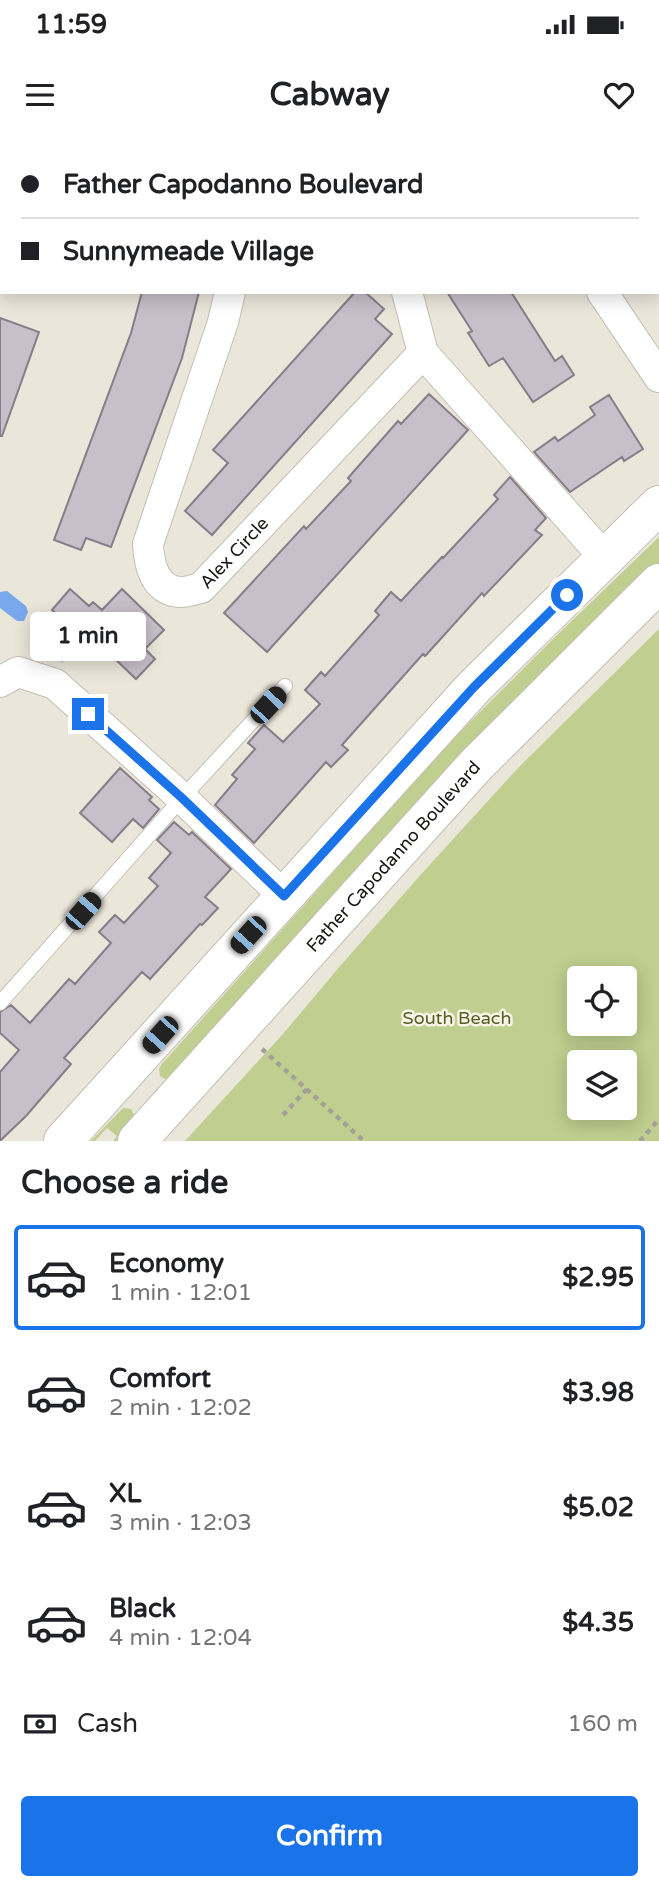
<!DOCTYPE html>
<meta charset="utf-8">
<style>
:root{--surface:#fff;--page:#f6f6f6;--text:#202124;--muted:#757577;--line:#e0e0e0;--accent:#1a73e8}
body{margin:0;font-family:"Varela Round",sans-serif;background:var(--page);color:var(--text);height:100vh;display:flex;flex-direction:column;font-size:26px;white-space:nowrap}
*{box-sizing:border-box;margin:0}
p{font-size:23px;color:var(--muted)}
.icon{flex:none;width:38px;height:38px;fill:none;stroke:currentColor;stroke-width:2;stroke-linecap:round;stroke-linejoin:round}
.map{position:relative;height:1001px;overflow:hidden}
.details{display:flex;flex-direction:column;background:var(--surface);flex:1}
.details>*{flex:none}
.top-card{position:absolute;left:0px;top:0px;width:660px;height:154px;box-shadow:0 4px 18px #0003;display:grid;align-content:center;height:154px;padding:0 21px;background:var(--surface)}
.buttons{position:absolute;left:567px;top:826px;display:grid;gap:14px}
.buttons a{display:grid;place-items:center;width:70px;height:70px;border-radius:7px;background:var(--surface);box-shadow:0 4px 18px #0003;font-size:35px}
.end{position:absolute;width:32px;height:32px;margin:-16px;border:9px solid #1a73e8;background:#fff;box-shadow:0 0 0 4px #fff}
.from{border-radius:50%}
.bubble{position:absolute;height:49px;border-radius:7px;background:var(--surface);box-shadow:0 4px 18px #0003;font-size:23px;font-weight:700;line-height:49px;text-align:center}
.car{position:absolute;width:21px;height:42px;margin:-21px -10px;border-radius:9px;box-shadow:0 0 5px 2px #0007;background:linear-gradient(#222 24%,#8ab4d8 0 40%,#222 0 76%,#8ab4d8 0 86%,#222 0)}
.top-card b{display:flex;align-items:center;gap:24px;height:66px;font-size:26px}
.top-card b+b{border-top:2px solid var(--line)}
.top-card i{width:18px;height:18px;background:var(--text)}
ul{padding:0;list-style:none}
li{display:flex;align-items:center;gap:21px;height:105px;margin:0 14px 10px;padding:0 7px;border:4px solid transparent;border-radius:7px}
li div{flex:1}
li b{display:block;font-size:26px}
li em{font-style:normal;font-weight:700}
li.on{border-color:var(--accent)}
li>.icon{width:63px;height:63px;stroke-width:1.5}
h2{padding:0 21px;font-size:32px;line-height:84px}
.pay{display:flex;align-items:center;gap:18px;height:77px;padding:0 21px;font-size:26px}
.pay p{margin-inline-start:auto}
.cta{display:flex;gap:14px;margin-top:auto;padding:14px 21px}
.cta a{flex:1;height:80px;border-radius:7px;background:var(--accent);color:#fff;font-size:28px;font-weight:700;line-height:80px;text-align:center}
.status{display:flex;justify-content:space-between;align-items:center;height:49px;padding:0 35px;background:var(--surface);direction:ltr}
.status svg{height:19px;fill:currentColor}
header{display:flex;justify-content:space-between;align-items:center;height:91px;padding:0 21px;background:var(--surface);font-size:32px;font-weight:700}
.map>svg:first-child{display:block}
.green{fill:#c0ce8f;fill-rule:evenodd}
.water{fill:#78a9ec}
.building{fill:#c7bfca;stroke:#857e88;stroke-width:2}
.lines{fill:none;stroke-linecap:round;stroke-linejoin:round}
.lane-casing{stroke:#c3beb3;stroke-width:16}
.street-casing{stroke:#c3beb3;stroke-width:32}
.secondary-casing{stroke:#c3beb3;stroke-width:40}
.path{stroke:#a4a097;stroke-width:4.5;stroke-dasharray:5 5;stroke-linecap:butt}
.lane{stroke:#fff;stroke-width:14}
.street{stroke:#fff;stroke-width:30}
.secondary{stroke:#fff;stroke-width:38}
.route{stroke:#1a73e8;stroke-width:9}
.labels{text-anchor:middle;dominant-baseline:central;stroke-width:5;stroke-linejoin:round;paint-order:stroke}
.street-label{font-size:18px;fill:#171611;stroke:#f8f4e7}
.park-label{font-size:18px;fill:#535e21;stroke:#f8f4e7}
</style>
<div class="status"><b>11:59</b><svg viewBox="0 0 49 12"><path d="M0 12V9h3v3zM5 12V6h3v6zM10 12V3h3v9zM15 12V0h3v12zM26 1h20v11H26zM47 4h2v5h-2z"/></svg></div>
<header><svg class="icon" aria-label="menu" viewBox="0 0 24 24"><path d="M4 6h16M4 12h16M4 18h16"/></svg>Cabway<svg class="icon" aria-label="heart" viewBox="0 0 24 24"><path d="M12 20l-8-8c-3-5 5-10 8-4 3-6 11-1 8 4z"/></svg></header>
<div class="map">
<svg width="659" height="1001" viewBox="0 0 659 1001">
<rect width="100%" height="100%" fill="#ebe6da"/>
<path class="green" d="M659,397V424L589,491L167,940L160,936L159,929L161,925L448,604L555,497Z
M659,489V1001H185L283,894L341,825L425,730L519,627ZM579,838H625V884H579ZM579,922H625V968H579Z
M123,968L131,969C140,982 126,991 117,1001H113L117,996L107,988L95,1001H91Z"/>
<path class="water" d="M7,451L26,466L28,472L24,481H17L0,468V452Z
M43,486L46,488L50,486L75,509L72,516L62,522L38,500L41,494L38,491Z"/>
<path class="building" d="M142,152H199L182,218L111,407L86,398L81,410L54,400L131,193Z
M355,152H365L384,169L375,179L392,194L212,395L185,371L228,323L213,310Z
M447,152H511L555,221L562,216L574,235L533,262L503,218L489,226L468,193L472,191Z
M0,178L39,192L2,296H0Z
M429,254L468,290L267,512L224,473L304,386L306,389L351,341L348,338L398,281L401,284Z
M609,255L643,309L624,321L622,317L570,352L534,312L555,297L558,301L595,275L590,267Z
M510,337L546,378L535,390L542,395L484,456L482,453L427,514L425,516L423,514L342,605L348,610L331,627L326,622L254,703L215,665L237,639L232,635L255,609L248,603L264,585L283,602L320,564L305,550L321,532L325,536L379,475L375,471L391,452L401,461L442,417L443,418L498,359L494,355Z
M70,449L89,466L93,462L102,470L122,449L164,490L145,509L155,519L136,539L111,515L106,519L52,470Z
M120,628L152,657L149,660L159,669L143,688L133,679L112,702L80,673Z
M174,682L189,695L192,692L231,729L205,757L218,768L202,785L200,784L150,839L142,832L64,918L71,924L26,976L0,1001V932L19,910L0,893V872L11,865L30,883L69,839L75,844L111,803L99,792L115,775L124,783L158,746L149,738L171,713L157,700Z"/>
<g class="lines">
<defs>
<path id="lane" d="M0,863L182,658L285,546"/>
<g id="street">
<path d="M337,0L345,2"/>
<path d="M500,0L501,2"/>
<path d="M635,0L636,2"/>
<path d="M23,2V0"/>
<path d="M266,2L267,0"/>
<path d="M301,2L310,0"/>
<path d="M432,2L435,0"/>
<path d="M658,3L659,2"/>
<path d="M0,116L2,107"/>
<path id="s1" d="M230,152L223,182L148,404C149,424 154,450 179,452C186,453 195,449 201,448L423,213"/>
<path d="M407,152L423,213L605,418"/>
<path d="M602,152L659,237"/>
<path d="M0,542L18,532L55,544L182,658L284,756"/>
</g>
<g id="secondary">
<path d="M63,1001L474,547L659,365"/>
<path id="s2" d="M137,1001L476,625L659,443"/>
</g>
</defs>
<use href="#lane" class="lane-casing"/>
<use href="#street" class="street-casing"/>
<use href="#secondary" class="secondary-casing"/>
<path class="path" d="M262,909L364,1001
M283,975L307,949
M640,1001L659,979"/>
<use href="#lane" class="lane"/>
<use href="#street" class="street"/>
<use href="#secondary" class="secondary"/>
</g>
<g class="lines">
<path class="route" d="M88,574L182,658L284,756L474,547L567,455"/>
</g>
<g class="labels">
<g class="street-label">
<text stroke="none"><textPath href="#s1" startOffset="399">Alex Circle</textPath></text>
<text stroke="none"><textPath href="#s2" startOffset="383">Father Capodanno Boulevard</textPath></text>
</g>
<g class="park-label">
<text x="457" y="878">South Beach</text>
</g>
</g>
</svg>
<div class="buttons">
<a><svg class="icon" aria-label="locate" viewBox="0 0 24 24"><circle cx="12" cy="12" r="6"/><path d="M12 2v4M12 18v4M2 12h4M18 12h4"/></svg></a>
<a><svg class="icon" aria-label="layers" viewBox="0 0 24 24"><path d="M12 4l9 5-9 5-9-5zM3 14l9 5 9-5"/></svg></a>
</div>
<i class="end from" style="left:567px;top:455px"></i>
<i class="end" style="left:88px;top:574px"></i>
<div class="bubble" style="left:30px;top:472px;width:116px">1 min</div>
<i class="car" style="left:268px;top:565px;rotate:43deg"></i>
<i class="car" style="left:83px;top:771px;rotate:41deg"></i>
<i class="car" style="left:248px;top:795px;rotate:222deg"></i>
<i class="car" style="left:160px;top:895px;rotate:222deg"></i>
<div class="top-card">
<b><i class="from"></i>Father Capodanno Boulevard</b>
<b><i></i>Sunnymeade Village</b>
</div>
</div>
<section class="details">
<h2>Choose a ride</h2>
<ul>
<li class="on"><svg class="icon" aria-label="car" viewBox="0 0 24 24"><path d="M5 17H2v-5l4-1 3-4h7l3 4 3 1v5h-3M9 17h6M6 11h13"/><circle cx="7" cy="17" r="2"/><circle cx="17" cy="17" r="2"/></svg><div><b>Economy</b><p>1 min · 12:01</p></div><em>$2.95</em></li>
<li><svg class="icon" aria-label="car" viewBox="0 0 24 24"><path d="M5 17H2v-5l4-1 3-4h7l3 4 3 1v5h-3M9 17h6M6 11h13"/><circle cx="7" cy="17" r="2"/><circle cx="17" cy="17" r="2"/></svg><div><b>Comfort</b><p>2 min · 12:02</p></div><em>$3.98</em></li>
<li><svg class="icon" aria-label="car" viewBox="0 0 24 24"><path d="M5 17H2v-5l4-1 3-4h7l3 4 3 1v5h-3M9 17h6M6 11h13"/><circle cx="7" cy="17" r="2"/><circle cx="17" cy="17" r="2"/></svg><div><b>XL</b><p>3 min · 12:03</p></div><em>$5.02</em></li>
<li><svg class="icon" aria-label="car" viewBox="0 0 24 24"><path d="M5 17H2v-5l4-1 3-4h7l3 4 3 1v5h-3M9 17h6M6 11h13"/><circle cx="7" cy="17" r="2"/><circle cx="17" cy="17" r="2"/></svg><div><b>Black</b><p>4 min · 12:04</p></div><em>$4.35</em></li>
</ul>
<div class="pay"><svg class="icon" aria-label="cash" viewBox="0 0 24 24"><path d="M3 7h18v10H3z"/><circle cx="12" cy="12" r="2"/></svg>Cash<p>160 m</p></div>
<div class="cta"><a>Confirm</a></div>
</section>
